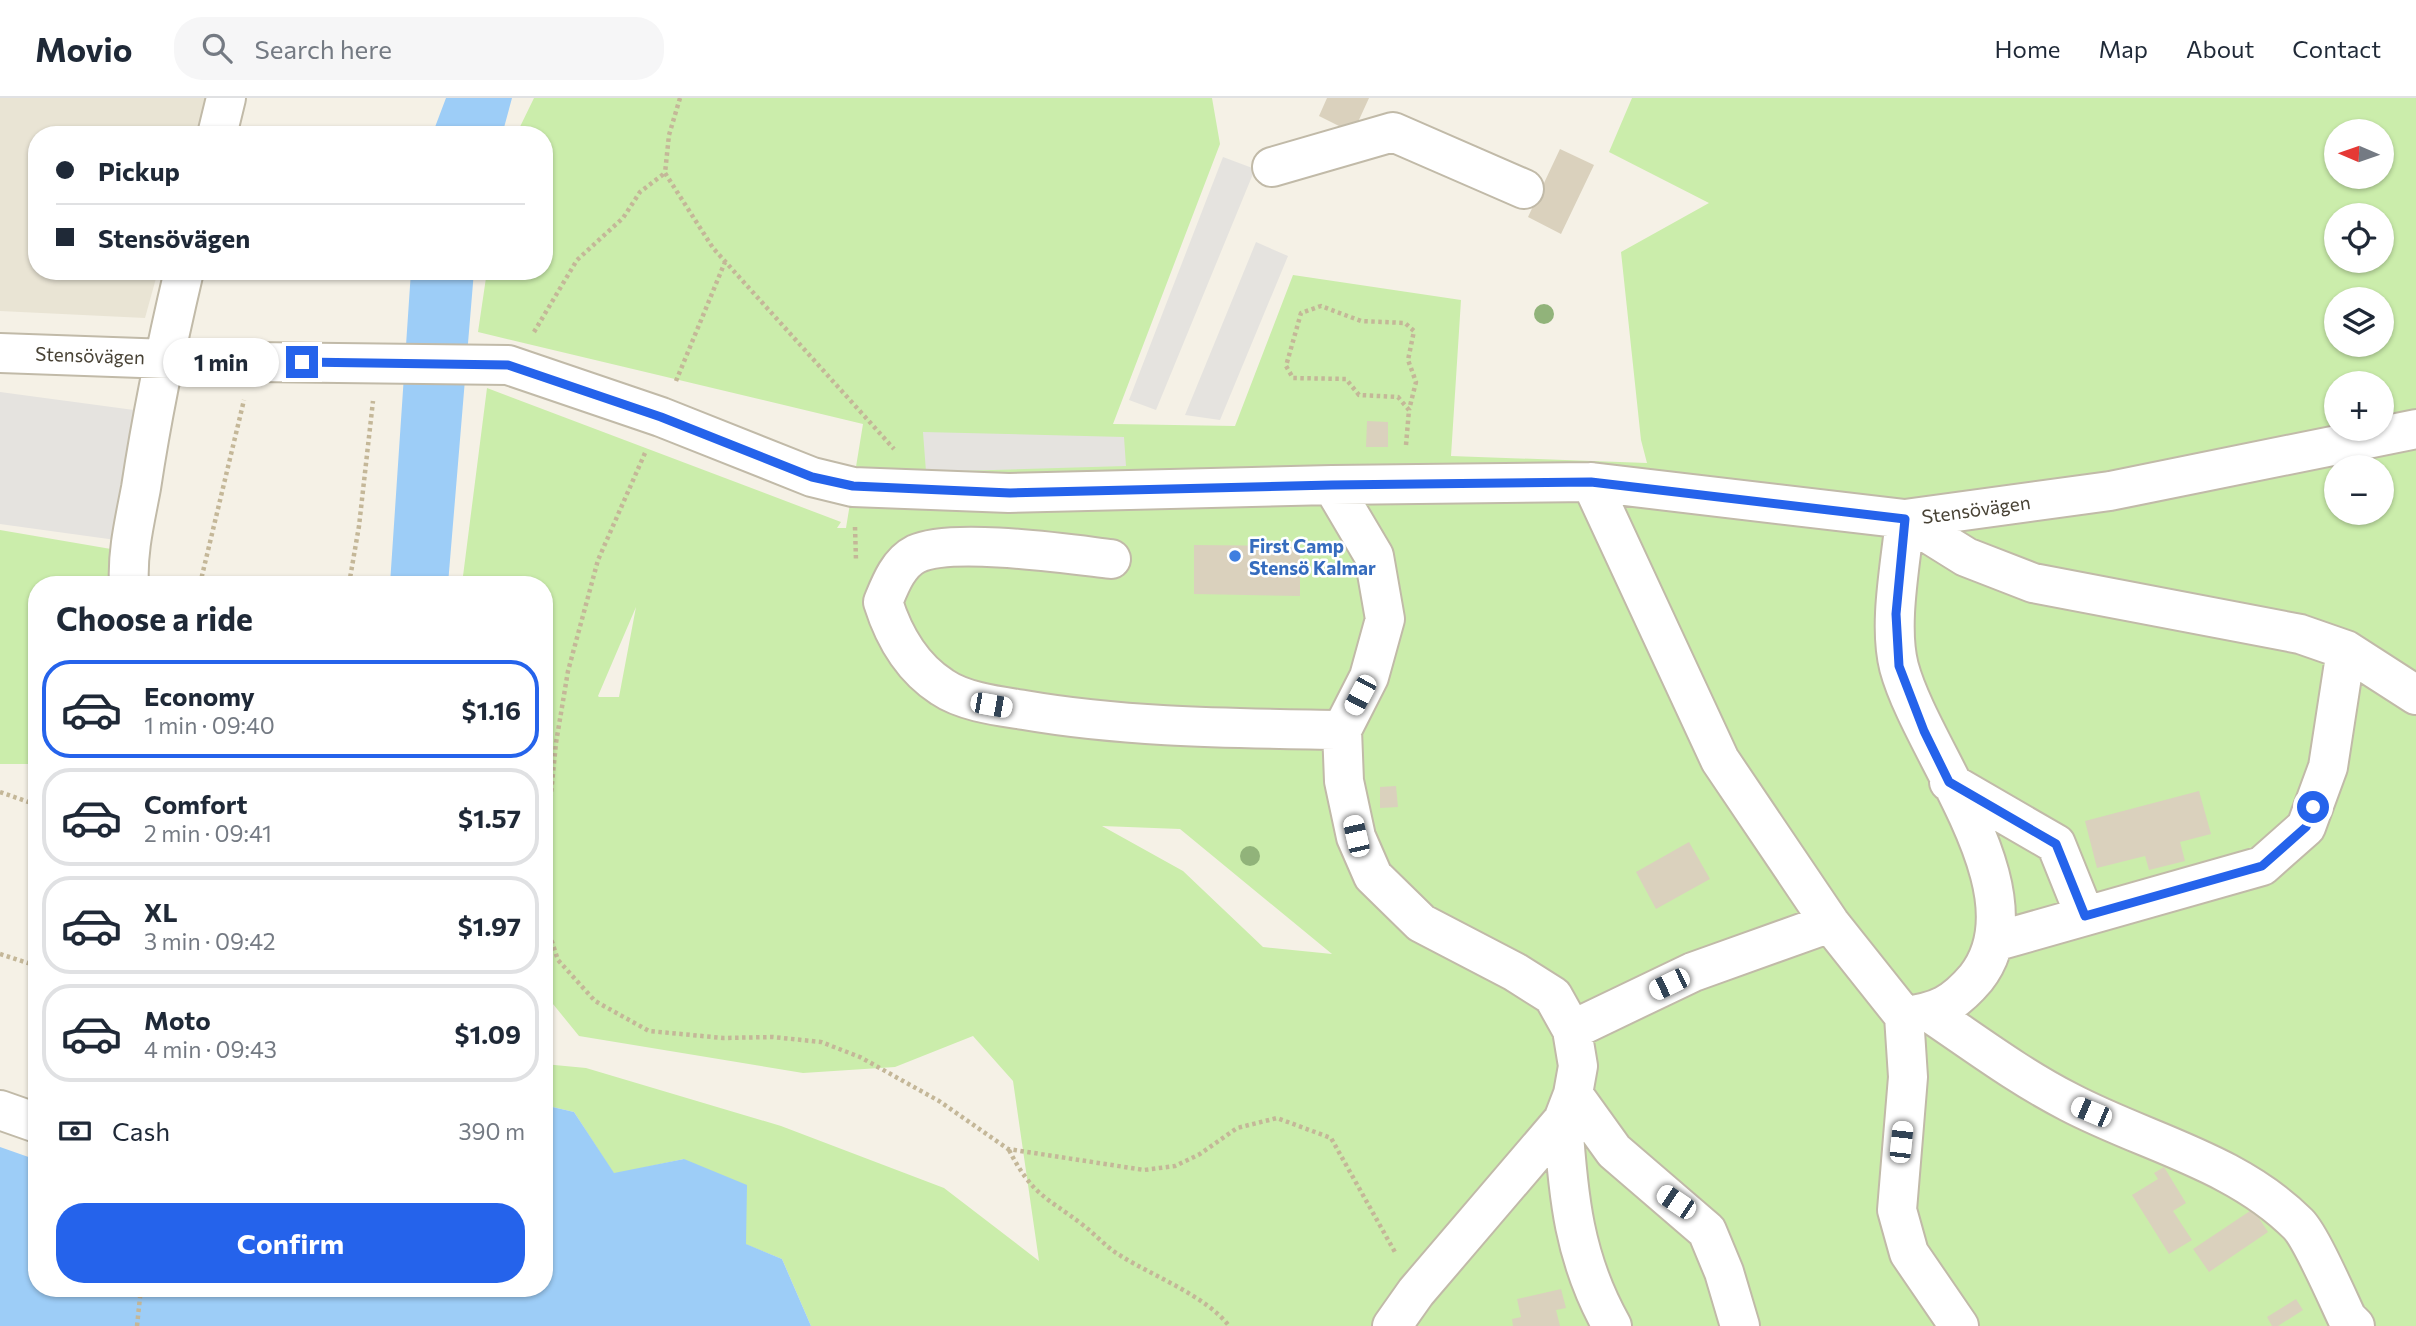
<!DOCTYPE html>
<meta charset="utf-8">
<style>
:root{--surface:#fff;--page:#f6f6f7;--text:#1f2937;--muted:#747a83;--line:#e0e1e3;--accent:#2563eb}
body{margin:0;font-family:Commissioner,sans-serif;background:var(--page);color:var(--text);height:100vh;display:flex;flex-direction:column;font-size:26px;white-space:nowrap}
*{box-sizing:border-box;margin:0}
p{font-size:23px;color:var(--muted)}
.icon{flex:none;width:38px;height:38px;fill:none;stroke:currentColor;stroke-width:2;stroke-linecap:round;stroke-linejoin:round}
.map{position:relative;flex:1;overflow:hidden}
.side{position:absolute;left:28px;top:478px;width:525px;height:721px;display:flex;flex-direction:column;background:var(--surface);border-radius:28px;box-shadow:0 2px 5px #0004}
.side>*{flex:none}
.top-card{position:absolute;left:28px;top:28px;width:525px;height:154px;border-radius:28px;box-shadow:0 2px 5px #0004;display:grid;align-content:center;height:154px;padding:0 28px;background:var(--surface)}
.needle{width:46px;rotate:272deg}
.controls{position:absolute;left:2324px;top:21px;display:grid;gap:14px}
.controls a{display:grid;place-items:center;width:70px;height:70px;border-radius:50%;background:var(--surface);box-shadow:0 2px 5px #0004;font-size:35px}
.end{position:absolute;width:32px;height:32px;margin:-16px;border:9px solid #2563eb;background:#fff;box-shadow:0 0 0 4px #fff}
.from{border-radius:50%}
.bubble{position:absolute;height:49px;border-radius:24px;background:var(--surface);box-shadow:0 2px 5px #0004;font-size:23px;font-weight:700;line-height:49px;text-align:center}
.car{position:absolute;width:21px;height:42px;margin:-21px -10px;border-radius:9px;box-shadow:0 0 5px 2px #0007;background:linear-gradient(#fff 24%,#345 0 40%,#fff 0 76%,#345 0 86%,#fff 0)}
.top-card b{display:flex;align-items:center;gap:24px;height:66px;font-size:26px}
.top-card b+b{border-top:2px solid var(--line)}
.top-card i{width:18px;height:18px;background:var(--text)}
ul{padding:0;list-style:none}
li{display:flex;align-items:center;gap:21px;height:98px;margin:0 14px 10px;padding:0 14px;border:4px solid var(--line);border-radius:28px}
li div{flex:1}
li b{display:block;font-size:26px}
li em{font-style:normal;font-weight:700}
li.current{border-color:var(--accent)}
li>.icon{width:63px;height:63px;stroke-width:1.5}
h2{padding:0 28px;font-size:32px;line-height:84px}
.pay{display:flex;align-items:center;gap:18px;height:77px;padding:0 28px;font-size:26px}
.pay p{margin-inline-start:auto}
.button{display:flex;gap:14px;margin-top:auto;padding:14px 28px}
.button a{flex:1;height:80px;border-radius:28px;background:var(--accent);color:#fff;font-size:28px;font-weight:700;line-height:80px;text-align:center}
header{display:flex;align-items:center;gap:42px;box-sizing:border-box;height:98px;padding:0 35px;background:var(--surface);border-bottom:2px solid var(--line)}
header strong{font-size:33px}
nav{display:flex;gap:38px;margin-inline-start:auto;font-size:24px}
.search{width:490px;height:63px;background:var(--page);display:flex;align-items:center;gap:18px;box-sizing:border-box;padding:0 24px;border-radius:28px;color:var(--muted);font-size:26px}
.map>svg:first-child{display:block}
.residential{fill:#e9e4d4}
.green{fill:#cbedab;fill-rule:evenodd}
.parking{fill:#e5e3df}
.water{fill:#9dcdf7}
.building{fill:#dad1bd}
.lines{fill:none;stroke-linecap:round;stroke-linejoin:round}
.minor-casing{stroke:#c1baa8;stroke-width:42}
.path{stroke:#c4b798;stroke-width:4.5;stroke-dasharray:3.5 3.5;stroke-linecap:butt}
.minor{stroke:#fff;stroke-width:38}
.tree{fill:#91b37a}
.route{stroke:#2563eb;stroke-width:9}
.shop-dot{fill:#3f7fe0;stroke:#fff;stroke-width:2.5}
.labels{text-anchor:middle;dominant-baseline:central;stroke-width:5;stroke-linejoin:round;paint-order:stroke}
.street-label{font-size:19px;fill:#484235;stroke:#fff}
.shop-label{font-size:19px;font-weight:bold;fill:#366cbe;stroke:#fff;text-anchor:start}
</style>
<header>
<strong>Movio</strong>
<div class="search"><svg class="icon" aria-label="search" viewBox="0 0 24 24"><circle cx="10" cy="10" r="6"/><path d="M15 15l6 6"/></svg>Search here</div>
<nav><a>Home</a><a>Map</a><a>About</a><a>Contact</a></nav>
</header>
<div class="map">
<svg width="2416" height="1228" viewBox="0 0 2416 1228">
<rect width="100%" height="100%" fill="#f5f1e6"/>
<path class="residential" d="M0,0H207L197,37H37V173H158L145,220L0,213Z"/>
<path class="green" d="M534,0H1212L1220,46L1113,326L1235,328L1293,177L1461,202L1451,358L1647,365L1641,342L1621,154L1709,105L1609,54L1632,0H2416V1228H811L782,1161L745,1146L684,1061L614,1076L574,1014L544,1007V966L586,970L781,1028L944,1090L1039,1163L1013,983L973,938L895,969L803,975L579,938L544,895V486H462L487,290L841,424L837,430H846L863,326L478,234L487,173H544V37H516ZM2336,33H2382V79H2336ZM2336,117H2382V163H2336ZM2336,201H2382V247H2336ZM2336,285H2382V331H2336ZM2336,369H2382V415H2336ZM636,509L619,599H599L598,598ZM1102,728L1180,731L1332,856L1263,849L1183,773Z
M0,432L111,451L112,486H37V666H0Z"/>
<path class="parking" d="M1223,59L1255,71L1156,312L1129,302Z
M1256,144L1288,158L1220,322L1185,317Z
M0,294L134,312L116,442L0,426Z
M923,334L1124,339L1126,368L926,374Z"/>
<path class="water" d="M446,0H512L502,37H432Z
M411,173H474L448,486H390Z
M544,1007L574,1014L614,1075L684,1061L747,1087L746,1146L782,1161L811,1228H0V1049L37,1062V1190H544Z"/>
<path class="building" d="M1327,0H1369L1353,35L1319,18Z
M1560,51L1594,67L1561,136L1528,119Z
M1367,323L1388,324V349H1366Z
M1194,447L1300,448V498L1194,496Z
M1396,688L1398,709L1380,710V689Z
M2199,693L2211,736L2180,744L2185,763L2149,772L2145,758L2097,770L2085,723Z
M1689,744L1710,781L1656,811L1636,774Z
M2164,1069L2186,1105L2173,1113L2192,1142L2169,1156L2132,1097L2158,1081L2154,1075Z
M2253,1111L2268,1134L2209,1174L2193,1151Z
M1561,1191L1566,1210L1556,1212L1560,1228H1513L1512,1221L1521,1219L1517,1201Z
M2296,1201L2303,1212L2278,1228H2272L2267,1219Z"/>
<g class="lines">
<defs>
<path id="minor" d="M217,37L226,0
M1272,69L1393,34L1524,91
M0,255L253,264L508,267L661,319L812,379L853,389L1009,395L1332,387L1591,384L1905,421L2110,393L2416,331
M1591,384L1720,662L1830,825L1904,918L1908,979L1897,1112L1909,1155L1959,1228
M1332,387L1374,458L1385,521L1369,579L1342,632L1344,683L1356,739L1373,778L1421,825L1515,874L1553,898L1572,932L1578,968L1573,996L1563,1022L1416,1194L1392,1228
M1111,461C1068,456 952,439 916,456C898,465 890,487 883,504C894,539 911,569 942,589C964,604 998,608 1024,612C1128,630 1236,630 1342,632
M129,486C127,454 135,422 141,390C152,317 167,245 184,173
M1949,684L2056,746L2085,818
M1994,844L2262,768L2306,729L2328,669L2346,552
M1930,915C1976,946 2020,979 2069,1004C2145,1044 2235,1063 2298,1126C2311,1139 2337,1199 2347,1220L2355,1228
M1904,918C1938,914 1954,906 1976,880C2043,795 1922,655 1899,569C1888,526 1901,465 1905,421L1966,459L2033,485L2300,536L2346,552L2416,597
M1572,932L1693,874L1830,825
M1573,996L1614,1053L1707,1133L1724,1174L1740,1228
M0,1012L37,1025
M1563,1022C1568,1098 1574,1161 1612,1228"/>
</defs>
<use href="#minor" class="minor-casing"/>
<path class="path" d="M680,0L669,37L665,75L713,150L894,351
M534,234L577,162L623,120L640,94L665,75
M676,283L725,164
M1406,347L1409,312L1398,299L1359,297L1346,281L1293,280L1286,268L1301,215L1321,208L1361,223L1405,225L1414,233L1408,262L1416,284L1409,312
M645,355L598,462L568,573L556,645L547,736L544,820L558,862L595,903L649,933L723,940L773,939L821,944L860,959L939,1003L1008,1051L1144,1072L1175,1068L1200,1056L1237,1030L1277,1020L1331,1040L1396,1156
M855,429L856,462
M200,486L244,302
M349,486L359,428L373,303
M0,694L37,707
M0,856L37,868
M1009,1052C1033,1098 1045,1098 1083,1127C1096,1137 1107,1150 1121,1158C1153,1178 1206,1198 1229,1228
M137,1228L141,1190"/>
<use href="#minor" class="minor"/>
</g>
<g class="tree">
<circle cx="1544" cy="216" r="10"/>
<circle cx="1250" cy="758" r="10"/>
</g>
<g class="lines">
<path class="route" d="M302,264L508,267L661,319L812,379L853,388L1010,395L1332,387L1591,384L1905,421L1896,516L1899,568L1924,633L1949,684L2056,746L2085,818L2262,768L2306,729L2313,709"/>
</g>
<circle class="shop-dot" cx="1235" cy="458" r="7"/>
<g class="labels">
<g class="street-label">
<text transform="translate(90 257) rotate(2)">Stensövägen</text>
<text transform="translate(1976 411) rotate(-8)">Stensövägen</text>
</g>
<g class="shop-label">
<text x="1249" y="447">First Camp<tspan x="1249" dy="22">Stensö Kalmar</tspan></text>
</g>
</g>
</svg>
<div class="controls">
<a><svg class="needle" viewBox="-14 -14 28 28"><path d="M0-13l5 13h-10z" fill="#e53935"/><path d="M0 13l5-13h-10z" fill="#747a83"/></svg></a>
<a><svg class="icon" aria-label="locate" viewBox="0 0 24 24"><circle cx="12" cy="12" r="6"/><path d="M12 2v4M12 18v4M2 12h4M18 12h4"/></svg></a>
<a><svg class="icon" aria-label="layers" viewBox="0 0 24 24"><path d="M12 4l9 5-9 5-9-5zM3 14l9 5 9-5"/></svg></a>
<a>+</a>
<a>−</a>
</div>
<i class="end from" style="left:2313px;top:709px"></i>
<i class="end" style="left:302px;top:264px"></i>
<div class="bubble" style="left:163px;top:240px;width:116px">1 min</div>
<i class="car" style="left:1360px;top:597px;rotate:208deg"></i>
<i class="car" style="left:991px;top:607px;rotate:100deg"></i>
<i class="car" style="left:1356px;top:738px;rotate:347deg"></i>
<i class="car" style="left:1669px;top:886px;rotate:244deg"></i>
<i class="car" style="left:2091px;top:1014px;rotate:293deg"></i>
<i class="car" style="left:1901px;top:1044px;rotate:6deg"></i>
<i class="car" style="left:1676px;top:1104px;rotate:304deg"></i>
<div class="top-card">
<b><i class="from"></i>Pickup</b>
<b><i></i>Stensövägen</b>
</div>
<section class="side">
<h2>Choose a ride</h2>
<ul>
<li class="current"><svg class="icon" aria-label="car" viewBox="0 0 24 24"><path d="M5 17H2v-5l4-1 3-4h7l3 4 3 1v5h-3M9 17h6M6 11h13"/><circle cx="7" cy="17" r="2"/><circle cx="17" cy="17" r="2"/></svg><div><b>Economy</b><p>1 min · 09:40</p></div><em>$1.16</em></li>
<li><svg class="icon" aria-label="car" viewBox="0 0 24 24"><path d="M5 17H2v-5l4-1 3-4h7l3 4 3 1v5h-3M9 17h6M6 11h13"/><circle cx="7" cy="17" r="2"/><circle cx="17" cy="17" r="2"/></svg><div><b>Comfort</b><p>2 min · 09:41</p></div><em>$1.57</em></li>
<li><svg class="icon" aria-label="car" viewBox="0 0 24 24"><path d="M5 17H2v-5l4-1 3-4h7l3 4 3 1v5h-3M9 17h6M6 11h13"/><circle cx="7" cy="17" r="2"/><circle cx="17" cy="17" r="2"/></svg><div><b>XL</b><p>3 min · 09:42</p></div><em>$1.97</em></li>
<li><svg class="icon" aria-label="car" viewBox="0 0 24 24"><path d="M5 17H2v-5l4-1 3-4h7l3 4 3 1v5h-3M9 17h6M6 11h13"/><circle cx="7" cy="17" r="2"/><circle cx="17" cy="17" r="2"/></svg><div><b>Moto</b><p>4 min · 09:43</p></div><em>$1.09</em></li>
</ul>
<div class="pay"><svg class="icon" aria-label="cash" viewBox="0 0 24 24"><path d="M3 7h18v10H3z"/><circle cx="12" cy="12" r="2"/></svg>Cash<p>390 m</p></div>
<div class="button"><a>Confirm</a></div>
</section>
</div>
